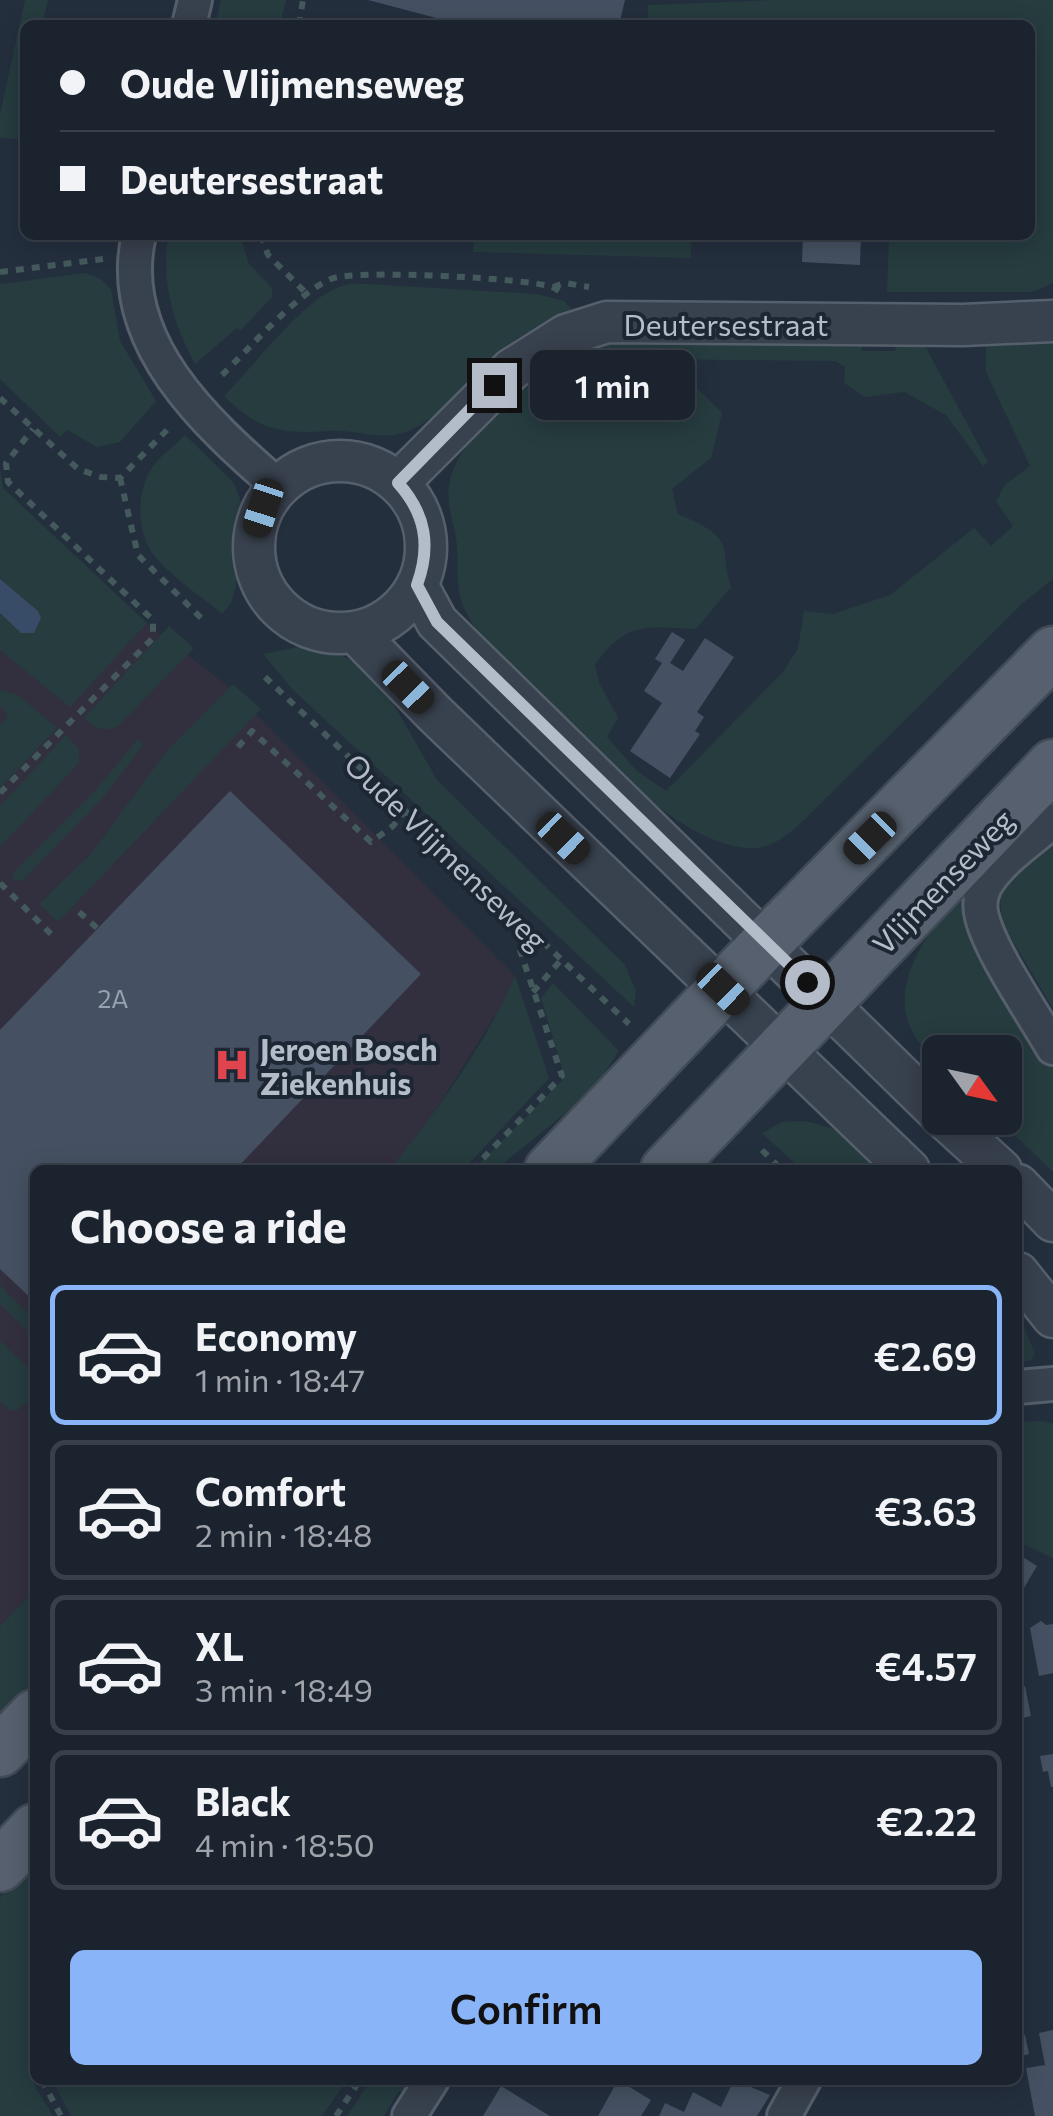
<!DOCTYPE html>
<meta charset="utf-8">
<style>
:root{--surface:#1b232e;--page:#242b36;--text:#f1f3f6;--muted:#a0a4aa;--line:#39404a;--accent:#8ab4f8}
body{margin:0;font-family:Commissioner,sans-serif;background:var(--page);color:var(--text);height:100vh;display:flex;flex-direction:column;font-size:38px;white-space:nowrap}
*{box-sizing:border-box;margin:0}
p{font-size:32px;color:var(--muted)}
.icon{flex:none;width:55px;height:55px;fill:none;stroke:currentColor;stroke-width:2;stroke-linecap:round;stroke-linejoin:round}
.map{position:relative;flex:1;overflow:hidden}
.drawer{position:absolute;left:30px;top:1165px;width:992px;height:920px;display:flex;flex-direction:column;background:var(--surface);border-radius:15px;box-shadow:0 5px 25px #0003,0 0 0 2px var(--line)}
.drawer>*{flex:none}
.banner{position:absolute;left:20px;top:20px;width:1015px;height:220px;border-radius:15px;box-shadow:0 5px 25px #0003,0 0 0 2px var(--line);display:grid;align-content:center;height:220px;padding:0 40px;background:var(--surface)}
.needle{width:65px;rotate:123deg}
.controls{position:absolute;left:922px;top:1035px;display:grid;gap:20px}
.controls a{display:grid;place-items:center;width:100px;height:100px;border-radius:15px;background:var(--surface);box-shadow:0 5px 25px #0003,0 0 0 2px var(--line);font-size:50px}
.end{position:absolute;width:45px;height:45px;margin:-22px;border:12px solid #b4bcc9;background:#111;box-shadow:0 0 0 5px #111}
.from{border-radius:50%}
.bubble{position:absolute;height:70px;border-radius:15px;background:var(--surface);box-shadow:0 5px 25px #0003,0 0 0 2px var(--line);font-size:32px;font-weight:600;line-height:70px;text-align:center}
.car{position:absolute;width:30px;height:60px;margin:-30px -15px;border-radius:12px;box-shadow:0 0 8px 2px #0007;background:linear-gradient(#222 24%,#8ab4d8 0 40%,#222 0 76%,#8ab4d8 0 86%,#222 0)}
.banner b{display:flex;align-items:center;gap:35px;height:95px;font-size:38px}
.banner b+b{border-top:2px solid var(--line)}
.banner i{width:25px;height:25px;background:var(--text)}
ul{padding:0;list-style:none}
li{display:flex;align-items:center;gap:30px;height:140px;margin:0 20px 15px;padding:0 20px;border:5px solid var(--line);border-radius:15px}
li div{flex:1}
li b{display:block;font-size:38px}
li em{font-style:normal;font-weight:600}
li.on{border-color:var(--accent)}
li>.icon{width:90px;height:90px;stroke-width:1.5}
h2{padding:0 40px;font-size:45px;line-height:120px}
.cta{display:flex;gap:20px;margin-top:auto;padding:20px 40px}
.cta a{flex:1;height:115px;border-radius:15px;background:var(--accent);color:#111;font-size:40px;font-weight:600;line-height:115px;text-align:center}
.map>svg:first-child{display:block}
.medical{fill:#32303f}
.green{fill:#263c3f}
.water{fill:#394c67}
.building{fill:#455162}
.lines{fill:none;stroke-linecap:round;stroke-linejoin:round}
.minor-casing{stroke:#565f6c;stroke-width:38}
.tertiary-casing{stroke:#565f6c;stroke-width:45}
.primary-casing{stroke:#414a57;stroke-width:55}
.path{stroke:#44595c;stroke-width:6;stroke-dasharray:8 8;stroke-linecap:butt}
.minor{stroke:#38414e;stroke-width:32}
.tertiary{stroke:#38414e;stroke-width:40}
.primary{stroke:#56606e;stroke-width:50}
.route{stroke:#b4bcc9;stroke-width:12}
.labels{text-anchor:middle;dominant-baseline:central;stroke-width:8;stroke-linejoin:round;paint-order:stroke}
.number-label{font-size:25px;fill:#98a1af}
.street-label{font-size:30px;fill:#b4bcc9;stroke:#1d2633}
.poi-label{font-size:30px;font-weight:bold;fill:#b4bcc9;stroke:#1d2633;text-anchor:start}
</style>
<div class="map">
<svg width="1053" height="2116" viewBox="0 0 1053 2116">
<rect width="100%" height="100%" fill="#242f3e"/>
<path class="medical" d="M0,579L38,611L127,645L147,623L230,688L515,976L503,1003L425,1127L389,1170H35V1590L0,1626Z"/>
<path class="green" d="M25,0H48L42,25H25V104L17,139L0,138V114Z
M221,0H286L280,25H215Z
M774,0H1053V283L1032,292H887L889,235H1030V25H648V5Z
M168,235H240L249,264L272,288V297L241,330L237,328L195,364C173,322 161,283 168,235Z
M474,235H691V258L473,252Z
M86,273L101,279L111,289L120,341L156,401L120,442L97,447L67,430L60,437L0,379V284Z
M367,284L537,294L564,301L574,311C553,320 530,329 512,342C481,365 440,421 406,432C380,441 355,429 329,431C282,434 259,431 224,396C252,368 306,296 342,286C349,283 359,284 367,284Z
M1053,334V579L1023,603L799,825C783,838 768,851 745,848C686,840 637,789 595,750C556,715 489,658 466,612C454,589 459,570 457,546C455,525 446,506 449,486C456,434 538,369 584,351C596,347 609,345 621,342L861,340L862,351H895L897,340L913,341L926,348L988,462L983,466L946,415L904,392L865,397L844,383L845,367L835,361L631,359L632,366L642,379L690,381L722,413L711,458L672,489L678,514C697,523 724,531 725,555C726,568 727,575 731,587L696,629C647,627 626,620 595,665L599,682L618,718L607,737L637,771L666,791L783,672L798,648L804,611L833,614L890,595L974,528L991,546L1013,526L996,501L1005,485L1030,466L986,372V341Z
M185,435L233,482L243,506L236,586L231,603L222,614C201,596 174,579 156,558C135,532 135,488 156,462C165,452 176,445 185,435Z
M0,470L3,488L147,623L70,707L0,650V613L21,633L38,611L0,579Z
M169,626L194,648L118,726C103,733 95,728 84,718Z
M303,646L340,655L361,665L382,684L437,780L625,965L636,991L634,1007L292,689L263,654Z
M233,684L261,709L58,922L39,904L91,854L166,752Z
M0,690L18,695L57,728L0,788V725L9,715L0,706Z
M66,735L79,749V763L0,847V806Z
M138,739L144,744L102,799L22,881L13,880V873L94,792Z
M1053,833V1009L1002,923L999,885Z
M966,885L972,927L1053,1066V1172L997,1118H1005V1052H940V1065C933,1057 924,1050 918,1041C879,987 934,926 966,885Z
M515,976L549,1078L463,1170H389C437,1112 485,1045 515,976Z
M553,983L619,1051L597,1084L577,1104L495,1170H473L565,1078L541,998Z
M803,1121C841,1127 865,1146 894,1170H802L762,1133L782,1122Z
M0,1286L35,1320V1338L0,1304Z
M1018,1325L1025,1329L1035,1353L1032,1360L1018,1363Z
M0,1341L35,1374V1396L16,1411L10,1410L0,1401Z
M1043,1421L1053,1424V1558L1018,1542V1422Z
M35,1590V1683L0,1718V1626Z
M35,1861V2046C20,2072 40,2093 53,2116H0V1897Z
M52,2080H347L322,2116H71Z
M371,2080H418L408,2096L399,2091L384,2116H347Z"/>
<path class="water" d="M0,579L38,611L41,618L34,633H21L0,613Z"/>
<path class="building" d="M368,0H625L619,25H463Z
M803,235H861L860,265L802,262Z
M672,632L685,640L670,663L683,671L705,638L734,657L697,712L704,717L695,731L700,734L670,778L630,751L662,703L644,691L662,663L655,659Z
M230,791L421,974L235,1170H35V1302L0,1269V1030Z
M1018,1554L1037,1566L1018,1598Z
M1041,1621L1046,1625L1053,1624V1673L1039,1676L1030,1628Z
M1025,1686L1031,1716L1018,1719V1688Z
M1053,1754V1787H1051L1048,1771L1043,1772L1040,1756Z
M1053,2030V2116H1035L1026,2068L1045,2065L1039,2033Z
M1025,2035L1029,2054L1018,2057V2036Z
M618,2080L651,2100L641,2116H598Z
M734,2080L770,2095L757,2116H659L665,2103L684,2112L693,2092L721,2107Z
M501,2086L540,2110L550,2116H483Z"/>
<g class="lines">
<defs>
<path id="minor" d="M189,25L195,0
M139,235C114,341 207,424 278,486
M1053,821C1031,840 1000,860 985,886C980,896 979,906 982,917C991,953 1033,1013 1053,1048
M1018,1387L1053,1384
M409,2116L432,2080
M784,2116L804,2080"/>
<path id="tertiary" d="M254 547a86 86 0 1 1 172 0a86 86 0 1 1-172 0Z
M398,483L512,369L566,335L607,322L963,325L1053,321
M417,585L437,622L940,1114
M355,632L435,714L909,1170
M944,1118L1001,1170
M1018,1185L1053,1221
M1018,1273L1053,1317"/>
<path id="primary" d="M550,1170L767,942L1053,652
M666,1170L1053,765
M0,1751L35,1715
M0,1866L35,1829"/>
</defs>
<use href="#minor" class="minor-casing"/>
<use href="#tertiary" class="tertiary-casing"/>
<use href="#primary" class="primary-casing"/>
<path class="path" d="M299,25L303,0
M261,235L268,255L307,294
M0,272L103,259
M553,287L565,283L589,287
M222,375C251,347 296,294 331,279C353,269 528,278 552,287C557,289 561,293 566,295
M0,398L78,469L101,477L120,478L167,430
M120,478L138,555L204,621
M265,677L629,1024
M238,747L252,731L371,842L393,826L405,811
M0,793L153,638V620L8,482L6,463L33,429
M0,883L54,937
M79,912L97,928
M533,992L561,960
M762,1150L782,1170
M472,1170L562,1076L518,944L530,930
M42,2080L61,2116
M336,2116L360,2080"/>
<use href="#minor" class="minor"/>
<use href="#tertiary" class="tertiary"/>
<use href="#primary" class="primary"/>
</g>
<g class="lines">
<path class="route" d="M494,385L398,483C426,514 431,546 417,585L437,622L807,982"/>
</g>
<defs>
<symbol id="hospital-bare" viewBox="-9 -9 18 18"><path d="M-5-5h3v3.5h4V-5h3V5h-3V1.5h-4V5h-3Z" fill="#e0444e" stroke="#1d2633" stroke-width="2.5" paint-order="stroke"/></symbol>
</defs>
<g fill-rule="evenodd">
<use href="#hospital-bare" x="207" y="1040" width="50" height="50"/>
</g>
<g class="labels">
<g class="number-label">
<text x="113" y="998">2A</text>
</g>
<g class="street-label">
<text x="726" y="323">Deutersestraat</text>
<text transform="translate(447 851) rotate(44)">Oude Vlijmenseweg</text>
<text transform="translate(942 881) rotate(-46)">Vlijmenseweg</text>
</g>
<g class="poi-label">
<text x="260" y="1048">Jeroen Bosch<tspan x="260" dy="34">Ziekenhuis</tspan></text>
</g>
</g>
</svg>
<div class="controls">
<a><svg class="needle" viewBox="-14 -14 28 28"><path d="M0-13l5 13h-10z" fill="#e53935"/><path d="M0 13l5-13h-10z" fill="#a0a4aa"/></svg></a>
</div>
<i class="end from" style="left:807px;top:982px"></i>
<i class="end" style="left:494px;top:385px"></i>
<div class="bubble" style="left:530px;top:350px;width:165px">1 min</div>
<i class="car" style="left:263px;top:508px;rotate:198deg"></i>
<i class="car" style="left:408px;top:687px;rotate:136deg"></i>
<i class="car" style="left:563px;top:838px;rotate:134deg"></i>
<i class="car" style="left:870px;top:838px;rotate:225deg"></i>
<i class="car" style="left:723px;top:989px;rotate:134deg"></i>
<div class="banner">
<b><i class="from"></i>Oude Vlijmenseweg</b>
<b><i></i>Deutersestraat</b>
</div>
<section class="drawer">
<h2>Choose a ride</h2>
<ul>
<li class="on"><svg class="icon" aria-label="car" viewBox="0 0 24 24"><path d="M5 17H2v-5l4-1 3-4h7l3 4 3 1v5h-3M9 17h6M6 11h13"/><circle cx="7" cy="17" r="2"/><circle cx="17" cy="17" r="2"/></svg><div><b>Economy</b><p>1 min · 18:47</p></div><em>€2.69</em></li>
<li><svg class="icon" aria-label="car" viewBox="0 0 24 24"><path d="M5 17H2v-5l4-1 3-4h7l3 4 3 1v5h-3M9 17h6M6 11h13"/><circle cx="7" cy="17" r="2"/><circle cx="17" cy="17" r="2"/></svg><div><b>Comfort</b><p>2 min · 18:48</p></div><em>€3.63</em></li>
<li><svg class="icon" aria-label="car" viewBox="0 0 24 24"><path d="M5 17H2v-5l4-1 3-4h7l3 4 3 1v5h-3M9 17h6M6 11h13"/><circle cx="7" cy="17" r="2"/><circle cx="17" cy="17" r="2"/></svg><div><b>XL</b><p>3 min · 18:49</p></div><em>€4.57</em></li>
<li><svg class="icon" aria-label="car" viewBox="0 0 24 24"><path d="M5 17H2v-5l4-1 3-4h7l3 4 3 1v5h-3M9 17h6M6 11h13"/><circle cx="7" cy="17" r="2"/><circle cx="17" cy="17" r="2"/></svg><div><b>Black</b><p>4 min · 18:50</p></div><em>€2.22</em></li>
</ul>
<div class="cta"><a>Confirm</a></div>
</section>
</div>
